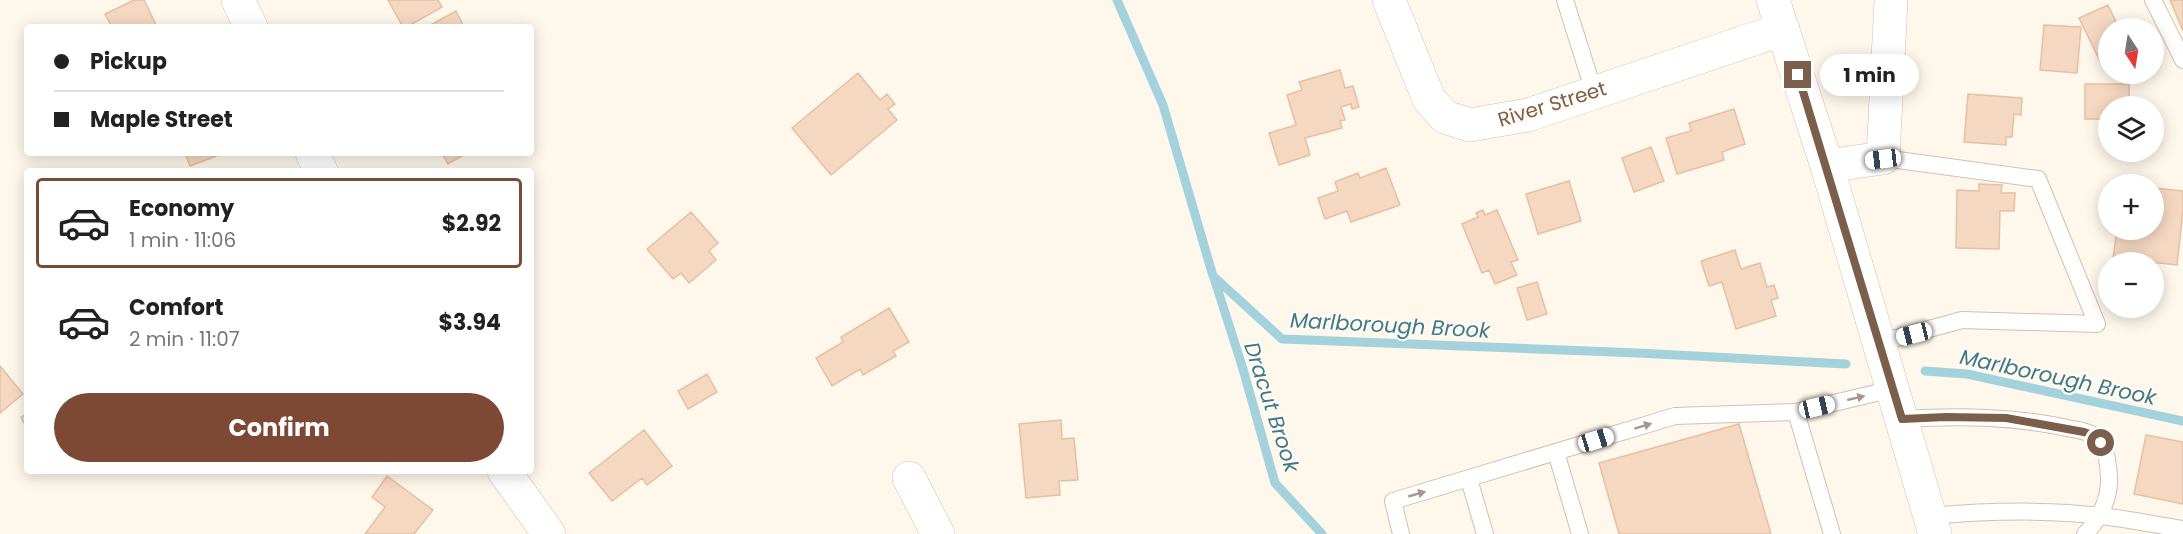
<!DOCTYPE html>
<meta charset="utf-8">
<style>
:root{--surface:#fff;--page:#f6f6f6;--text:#222;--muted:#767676;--line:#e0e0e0;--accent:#7d4834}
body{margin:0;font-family:Poppins,sans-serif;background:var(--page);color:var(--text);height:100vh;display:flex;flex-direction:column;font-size:22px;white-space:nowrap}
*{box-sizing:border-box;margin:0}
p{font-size:20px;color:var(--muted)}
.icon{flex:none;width:33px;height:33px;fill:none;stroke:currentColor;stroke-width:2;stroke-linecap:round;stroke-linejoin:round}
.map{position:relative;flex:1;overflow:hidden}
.side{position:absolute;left:24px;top:168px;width:510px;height:306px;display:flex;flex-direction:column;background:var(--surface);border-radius:6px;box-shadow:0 3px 15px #0003}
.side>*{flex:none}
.hud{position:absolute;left:24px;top:24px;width:510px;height:132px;border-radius:6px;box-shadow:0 3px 15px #0003;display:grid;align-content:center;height:132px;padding:0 30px;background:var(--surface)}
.needle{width:39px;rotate:168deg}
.controls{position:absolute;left:2098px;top:18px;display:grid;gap:12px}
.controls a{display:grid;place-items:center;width:66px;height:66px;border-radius:50%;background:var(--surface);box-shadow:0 3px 15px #0003;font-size:30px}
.end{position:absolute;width:27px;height:27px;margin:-14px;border:8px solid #7b5e4b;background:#fff;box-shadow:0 0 0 3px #fff}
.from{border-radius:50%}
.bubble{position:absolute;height:42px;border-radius:21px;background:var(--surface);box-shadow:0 3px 15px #0003;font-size:20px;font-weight:700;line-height:42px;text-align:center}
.car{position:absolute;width:18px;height:36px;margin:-18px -9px;border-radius:8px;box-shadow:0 0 4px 2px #0007;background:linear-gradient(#fff 24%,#345 0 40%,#fff 0 76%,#345 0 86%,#fff 0)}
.hud b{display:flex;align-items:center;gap:21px;height:57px;font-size:22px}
.hud b+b{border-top:2px solid var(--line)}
.hud i{width:15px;height:15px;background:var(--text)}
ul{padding:10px 0 0;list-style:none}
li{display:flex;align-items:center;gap:18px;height:90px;margin:0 12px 9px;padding:0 18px;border:3px solid transparent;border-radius:6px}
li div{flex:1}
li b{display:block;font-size:22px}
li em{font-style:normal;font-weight:700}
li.on{border-color:var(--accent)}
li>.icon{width:54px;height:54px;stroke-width:1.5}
.action{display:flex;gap:12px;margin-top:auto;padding:12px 30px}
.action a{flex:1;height:69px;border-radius:36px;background:var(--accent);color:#fff;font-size:24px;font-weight:700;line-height:69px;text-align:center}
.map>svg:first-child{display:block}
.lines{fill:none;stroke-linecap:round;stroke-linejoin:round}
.stream{stroke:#a3d1dc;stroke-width:9}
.building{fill:#f5d8c1;stroke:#e8bfa0;stroke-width:1.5}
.service-casing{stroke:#d2c0af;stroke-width:18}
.minor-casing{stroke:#d2c0af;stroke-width:34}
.tertiary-casing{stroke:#d2c0af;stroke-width:34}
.secondary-casing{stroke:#d7c2ae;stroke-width:34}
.service{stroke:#fff;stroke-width:16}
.minor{stroke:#fff;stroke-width:33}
.tertiary{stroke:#fff;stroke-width:33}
.secondary{stroke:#fff;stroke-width:33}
.oneway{fill:#a9968a}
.route{stroke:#7b5e4b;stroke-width:8}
.labels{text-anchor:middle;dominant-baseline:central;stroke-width:4.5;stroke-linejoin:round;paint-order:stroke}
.street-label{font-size:20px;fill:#7b5e4b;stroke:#fffbf3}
.water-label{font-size:21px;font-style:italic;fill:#407988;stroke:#fffbf3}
</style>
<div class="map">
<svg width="2183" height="534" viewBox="0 0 2183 534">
<rect width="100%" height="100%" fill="#fef7eb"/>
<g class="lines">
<path class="stream" d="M1117,0L1163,105L1213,276L1282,339L1638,353L1846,364
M1214,278L1243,369L1275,483L1322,534
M1925,371L1967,374L2183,421"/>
</g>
<path class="building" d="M134,0H144L157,27H112L105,14Z
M388,0H438L442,7L407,27H403Z
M2170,0H2183V31Z
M2108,5L2119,28H2109V61L2102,65L2079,18Z
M456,11L464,27H427Z
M2044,25L2081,27L2077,73L2040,70Z
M1340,70L1345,88L1353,86L1359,107L1352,109L1351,104L1341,107L1345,120L1340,121L1342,128L1305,138L1310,155L1279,165L1269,133L1296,125L1287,95L1302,90L1299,82Z
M858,73L880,100L887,94L895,104L888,109L897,120L831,175L792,128Z
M2085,84H2129V106H2109V119H2085Z
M1968,94L2022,98L2021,115L2014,114L2012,137H2006V145L1964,142Z
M1734,109L1745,144L1722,152L1724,160L1677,174L1666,138L1691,131L1689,123Z
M1651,147L1664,181L1634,192L1622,158Z
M185,153H224L190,166Z
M442,153H467L448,164Z
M1386,168L1400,205L1351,222L1347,211L1325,219L1318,198L1338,191L1335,182L1358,173L1360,178Z
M1569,181L1581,221L1538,234L1526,194Z
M1979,184L2002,185L2001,193H2015L2014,211H2000L1999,249L1956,248L1957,190L1979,191Z
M2154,188L2183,191V210L2177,265L2113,258L2117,230H2154Z
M1483,210L1485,215L1497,210L1518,260L1511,262L1517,275L1495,284L1489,270L1482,273L1462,224L1478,217L1476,213Z
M691,212L718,243L709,251L716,260L689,283L681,273L673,279L647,249Z
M1735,250L1741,269L1760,263L1767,287L1774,285L1778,298L1771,300L1776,316L1736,329L1722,282L1709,286L1701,261Z
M1537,282L1547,314L1527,320L1517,288Z
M889,308L909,342L893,351L896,356L863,375L860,369L832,386L816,358L843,342L841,337Z
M0,366L23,394L0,413Z
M707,374L717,392L688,409L678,391Z
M27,414V429L21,417Z
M1061,420L1062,439L1074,438L1078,480L1059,481L1060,495L1026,498L1019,424Z
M1739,424L1771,534H1619L1599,463Z
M644,430L672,466L647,485L642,478L612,501L589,473Z
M2146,435L2183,442V504L2134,494Z
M387,476L433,510L414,534H365L385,507L372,497Z"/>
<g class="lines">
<defs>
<path id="service" d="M1565,0L1594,92
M2153,0L2183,60
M1878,343L1962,320L2097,324L2038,179L1883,158
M1796,412L1832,534
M1902,419C1958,416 2012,416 2067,428C2076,430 2090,431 2097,438C2107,448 2108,464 2109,477C2110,498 2100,519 2085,534
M1556,452L1580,534
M1469,479L1485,534
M1930,516C1986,511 2044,509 2101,516C2128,519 2156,525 2183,529
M1401,534L1393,501L1675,416L1796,412L1893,389"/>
<path id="minor" d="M1389,0L1429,99L1445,117L1470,125L1528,115L1783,29
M1827,166L1883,158L1891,0
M909,478L938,534"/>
<path id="tertiary" d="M238,0L251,27
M312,153L321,171
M504,471L549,534"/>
<path id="secondary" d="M1773,0L1827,166L1935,534"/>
</defs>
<use href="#service" class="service-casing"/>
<use href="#minor" class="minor-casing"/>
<use href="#tertiary" class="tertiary-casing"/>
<use href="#secondary" class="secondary-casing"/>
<use href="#service" class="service"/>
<use href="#minor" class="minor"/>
<use href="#tertiary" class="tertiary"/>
<use href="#secondary" class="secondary"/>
</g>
<defs><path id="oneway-solid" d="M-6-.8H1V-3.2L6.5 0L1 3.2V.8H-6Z" transform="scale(1.5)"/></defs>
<g class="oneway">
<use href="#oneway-solid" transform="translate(1856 398) rotate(-13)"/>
<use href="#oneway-solid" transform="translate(1643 426) rotate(-17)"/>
<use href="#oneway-solid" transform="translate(1417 494) rotate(-16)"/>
</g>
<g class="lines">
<path class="route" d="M1798,75L1902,419L1946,417L2006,418L2084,432L2095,436L2101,443"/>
</g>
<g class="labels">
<g class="street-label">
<text transform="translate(1552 104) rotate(-17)">River Street</text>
</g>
<g class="water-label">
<text transform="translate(1390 325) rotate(3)">Marlborough Brook</text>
<text transform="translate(2058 377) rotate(12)">Marlborough Brook</text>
<text transform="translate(1272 407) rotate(72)">Dracut Brook</text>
</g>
</g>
</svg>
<div class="controls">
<a><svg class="needle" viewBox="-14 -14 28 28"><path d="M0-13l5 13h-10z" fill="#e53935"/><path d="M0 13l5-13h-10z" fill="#767676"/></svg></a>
<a><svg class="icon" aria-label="layers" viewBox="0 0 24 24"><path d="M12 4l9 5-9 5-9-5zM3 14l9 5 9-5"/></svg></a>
<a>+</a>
<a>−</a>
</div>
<i class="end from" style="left:2101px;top:443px"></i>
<i class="end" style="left:1798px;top:75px"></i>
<div class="bubble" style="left:1820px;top:54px;width:99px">1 min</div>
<i class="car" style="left:1883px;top:159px;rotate:263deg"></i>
<i class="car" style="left:1914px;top:334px;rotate:256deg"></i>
<i class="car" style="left:1817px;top:407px;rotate:77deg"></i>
<i class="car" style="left:1596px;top:440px;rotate:73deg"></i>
<div class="hud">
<b><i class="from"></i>Pickup</b>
<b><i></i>Maple Street</b>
</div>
<section class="side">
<ul>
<li class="on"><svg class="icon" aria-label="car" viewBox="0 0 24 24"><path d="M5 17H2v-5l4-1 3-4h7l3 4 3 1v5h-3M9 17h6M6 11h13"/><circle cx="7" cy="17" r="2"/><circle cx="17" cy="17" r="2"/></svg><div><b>Economy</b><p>1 min · 11:06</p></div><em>$2.92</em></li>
<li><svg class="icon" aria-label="car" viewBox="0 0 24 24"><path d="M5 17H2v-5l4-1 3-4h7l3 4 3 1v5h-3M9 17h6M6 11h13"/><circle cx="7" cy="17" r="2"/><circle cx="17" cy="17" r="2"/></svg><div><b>Comfort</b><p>2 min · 11:07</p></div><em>$3.94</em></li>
</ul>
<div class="action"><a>Confirm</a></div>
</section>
</div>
